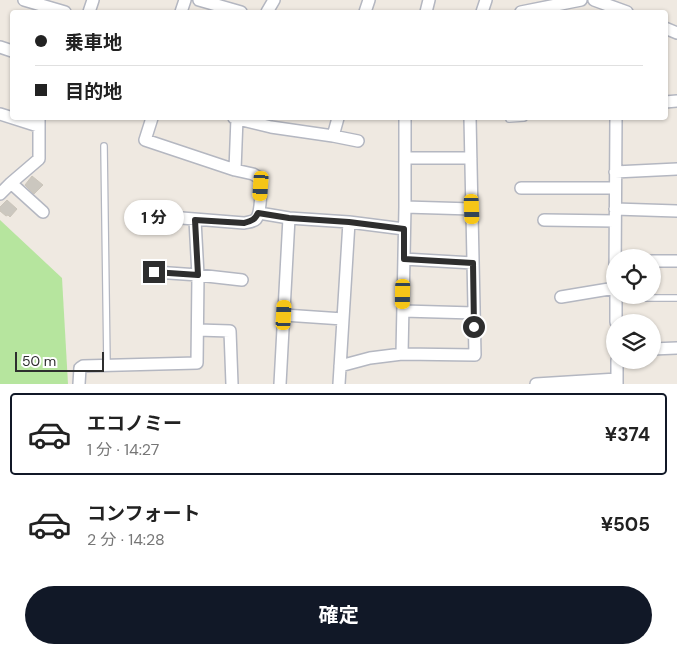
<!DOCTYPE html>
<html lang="ja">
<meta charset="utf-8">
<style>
:root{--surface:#fff;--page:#f6f6f6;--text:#222;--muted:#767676;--line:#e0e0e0;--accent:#111827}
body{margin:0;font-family:"DM Sans","Noto Sans JP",sans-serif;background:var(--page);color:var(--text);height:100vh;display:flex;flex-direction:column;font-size:19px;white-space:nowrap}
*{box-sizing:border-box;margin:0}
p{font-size:16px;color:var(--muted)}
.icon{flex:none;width:28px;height:28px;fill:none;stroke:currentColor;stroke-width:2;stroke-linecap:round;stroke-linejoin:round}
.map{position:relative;height:384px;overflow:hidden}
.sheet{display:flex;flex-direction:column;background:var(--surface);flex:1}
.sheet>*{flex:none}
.hud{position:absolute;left:10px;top:10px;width:658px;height:110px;border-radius:5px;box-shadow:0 1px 4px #0004;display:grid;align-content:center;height:110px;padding:0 25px;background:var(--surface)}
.buttons{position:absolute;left:606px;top:249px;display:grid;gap:10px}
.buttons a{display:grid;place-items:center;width:55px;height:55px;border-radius:50%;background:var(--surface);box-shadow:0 1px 4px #0004;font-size:25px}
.scale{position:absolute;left:15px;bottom:12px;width:89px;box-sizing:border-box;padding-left:5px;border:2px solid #2e2e2e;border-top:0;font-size:14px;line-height:18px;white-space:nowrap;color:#2e2e2e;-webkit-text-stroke:4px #fff;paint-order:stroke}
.end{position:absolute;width:22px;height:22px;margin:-11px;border:6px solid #2e2e2e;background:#fff;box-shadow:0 0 0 2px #fff}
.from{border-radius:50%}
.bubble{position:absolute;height:35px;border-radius:18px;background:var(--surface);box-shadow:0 1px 4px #0004;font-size:16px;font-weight:700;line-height:35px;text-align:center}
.car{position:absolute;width:15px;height:30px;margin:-15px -8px;border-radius:6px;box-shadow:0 0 4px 1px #0007;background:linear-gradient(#f5c518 24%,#345 0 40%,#f5c518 0 76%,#345 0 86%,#f5c518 0)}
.hud b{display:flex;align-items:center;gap:18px;height:48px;font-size:19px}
.hud b+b{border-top:1px solid var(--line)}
.hud i{width:12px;height:12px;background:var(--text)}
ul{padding:9px 0 0;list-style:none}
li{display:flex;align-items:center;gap:15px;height:82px;margin:0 10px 8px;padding:0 15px;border:2px solid transparent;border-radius:5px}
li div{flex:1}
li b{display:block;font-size:19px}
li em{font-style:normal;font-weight:700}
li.active{border-color:var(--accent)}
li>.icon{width:45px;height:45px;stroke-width:1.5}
.cta{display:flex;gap:10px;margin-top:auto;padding:10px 25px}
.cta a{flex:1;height:58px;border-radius:30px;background:var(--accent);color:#fff;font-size:20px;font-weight:700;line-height:58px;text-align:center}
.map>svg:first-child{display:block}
.green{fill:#b6e59e}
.building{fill:#cbc7bf;stroke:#cbc5ba}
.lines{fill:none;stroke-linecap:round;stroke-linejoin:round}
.service-casing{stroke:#b4b7c1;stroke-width:8}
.minor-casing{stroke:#b4b7c1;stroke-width:14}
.service{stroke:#fff;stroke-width:5.5}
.minor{stroke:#fff;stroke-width:11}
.route{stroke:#2e2e2e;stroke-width:6}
</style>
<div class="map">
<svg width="677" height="384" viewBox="0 0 677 384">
<rect width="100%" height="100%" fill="#efe9e1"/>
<path class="green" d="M0,220L62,278L68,384H0Z"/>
<path class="building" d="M32,176L43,185L34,194L25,185Z
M7,200L17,209L10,217L8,215L6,216L0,211V207Z"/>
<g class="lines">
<defs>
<path id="service" d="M509,119L524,118
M104,146L107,365
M616,298H677"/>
<path id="minor" d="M24,0L65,12
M199,0L241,12
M594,0L627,12
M89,12L93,0
M181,12L185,0
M267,12L274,0
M365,12L369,0
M426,12L429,0
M482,12L486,0
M521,12L581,0
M665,28L677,33
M0,47L12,51
M665,102L677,101
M0,114L38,126
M152,118L145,140L235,170L253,174L258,177L261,182C261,190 261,213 256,219C253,222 248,222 244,223L157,216
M234,118L271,127L333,136L358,141
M333,136L338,118
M405,158H471
M235,170L237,118
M615,172L677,169
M11,183L43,212
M521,188H615
M0,194L11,183L39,159V118
M405,207L472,209
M615,209L677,211
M259,213L289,218L349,222L404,229
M544,220L615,221
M404,259L473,263
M652,261H677
M155,272L198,275L242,280
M615,276L616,118
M616,295V322
M561,297L615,288
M403,311L474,313
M284,315L343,319
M198,330L230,331L232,384
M652,349L677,348
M402,354L405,207V118
M340,366L370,358L402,354L475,355L470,118
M79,384L80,368L83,366L197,363L198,275L195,220
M280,384L289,218
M339,384L349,222
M536,384L617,379
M617,384V360"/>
</defs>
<use href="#service" class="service-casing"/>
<use href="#minor" class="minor-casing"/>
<use href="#service" class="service"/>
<use href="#minor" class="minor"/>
</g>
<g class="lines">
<path class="route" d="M154,272L198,275L195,220L244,223C251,221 255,220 258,213L289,218L349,222L404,229V259L473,263L474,327"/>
</g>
</svg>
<div class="buttons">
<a><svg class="icon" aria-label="locate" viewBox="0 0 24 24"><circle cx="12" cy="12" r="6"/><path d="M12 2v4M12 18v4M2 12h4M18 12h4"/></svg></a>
<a><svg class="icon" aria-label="layers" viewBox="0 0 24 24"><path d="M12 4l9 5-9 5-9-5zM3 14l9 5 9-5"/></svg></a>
</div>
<div class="scale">50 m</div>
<i class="end from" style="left:474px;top:327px"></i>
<i class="end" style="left:154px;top:272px"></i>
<div class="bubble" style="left:124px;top:200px;width:60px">1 分</div>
<i class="car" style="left:261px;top:186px;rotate:184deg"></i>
<i class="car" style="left:472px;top:209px;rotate:178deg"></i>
<i class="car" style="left:403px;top:294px;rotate:181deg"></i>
<i class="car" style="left:284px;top:315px;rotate:3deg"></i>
<div class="hud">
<b><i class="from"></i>乗車地</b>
<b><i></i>目的地</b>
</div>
</div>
<section class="sheet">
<ul>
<li class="active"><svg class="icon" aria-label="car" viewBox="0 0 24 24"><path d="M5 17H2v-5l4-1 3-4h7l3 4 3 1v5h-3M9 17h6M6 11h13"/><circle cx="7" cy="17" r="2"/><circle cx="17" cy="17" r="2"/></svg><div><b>エコノミー</b><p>1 分 · 14:27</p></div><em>¥374</em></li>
<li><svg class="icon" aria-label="car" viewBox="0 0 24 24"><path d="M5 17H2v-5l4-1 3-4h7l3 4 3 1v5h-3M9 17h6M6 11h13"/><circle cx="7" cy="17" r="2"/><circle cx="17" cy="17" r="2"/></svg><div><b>コンフォート</b><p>2 分 · 14:28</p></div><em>¥505</em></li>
</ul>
<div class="cta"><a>確定</a></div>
</section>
